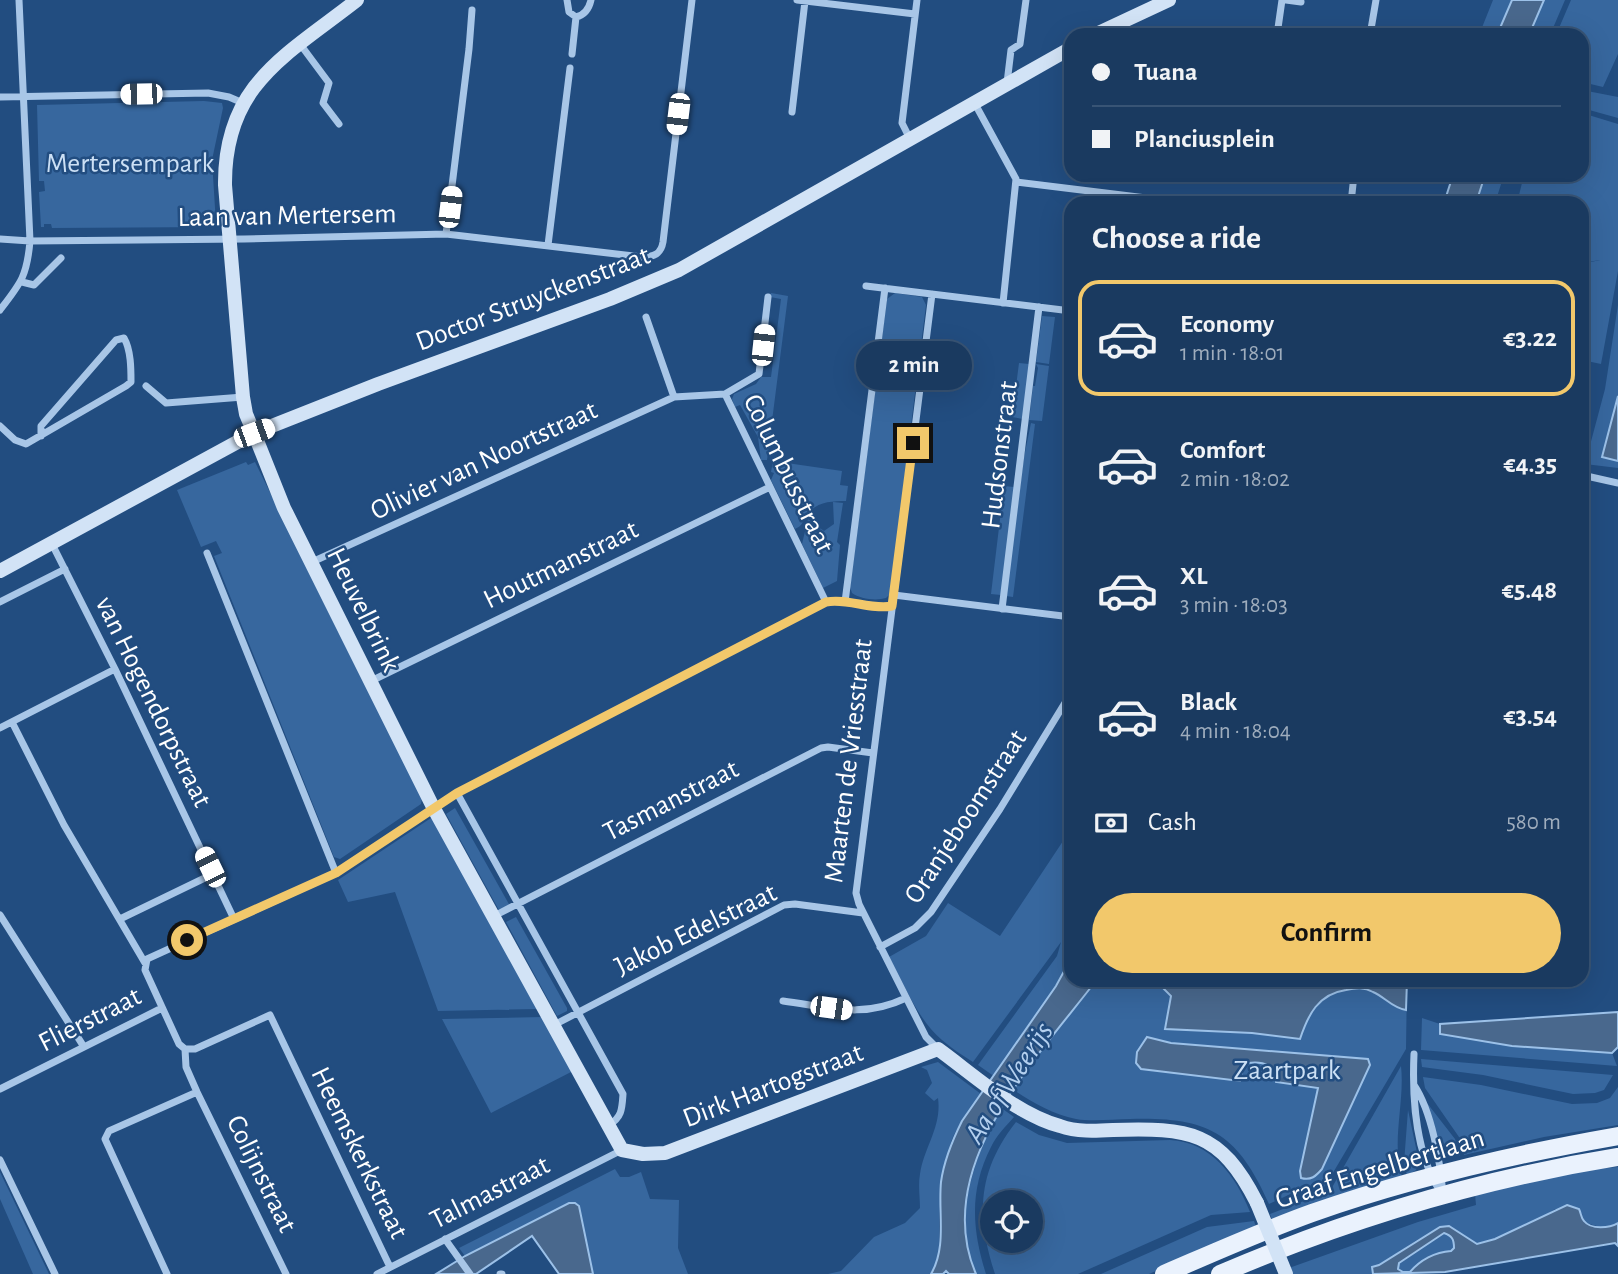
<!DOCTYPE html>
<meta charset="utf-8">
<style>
:root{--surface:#1a3a60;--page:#274569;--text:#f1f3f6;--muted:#9fadbd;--line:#385475;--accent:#f2c86b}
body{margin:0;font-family:"Alegreya Sans",sans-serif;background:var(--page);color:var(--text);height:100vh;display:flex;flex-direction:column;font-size:26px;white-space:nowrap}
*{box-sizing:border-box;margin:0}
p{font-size:23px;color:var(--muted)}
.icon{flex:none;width:38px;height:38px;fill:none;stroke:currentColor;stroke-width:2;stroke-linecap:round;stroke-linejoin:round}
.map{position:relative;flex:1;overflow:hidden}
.side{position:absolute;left:1064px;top:196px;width:525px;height:791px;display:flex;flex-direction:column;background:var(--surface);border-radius:21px;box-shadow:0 7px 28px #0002,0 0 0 2px var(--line)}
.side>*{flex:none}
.banner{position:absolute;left:1064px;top:28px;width:525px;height:154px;border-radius:21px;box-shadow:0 7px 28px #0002,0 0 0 2px var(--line);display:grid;align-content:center;height:154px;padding:0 28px;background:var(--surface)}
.buttons{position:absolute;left:980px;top:1190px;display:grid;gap:14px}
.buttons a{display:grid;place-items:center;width:63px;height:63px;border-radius:50%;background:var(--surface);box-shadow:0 7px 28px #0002,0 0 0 2px var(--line);font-size:35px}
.end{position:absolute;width:32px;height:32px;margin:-16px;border:9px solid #f2c86b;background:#111;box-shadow:0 0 0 4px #111}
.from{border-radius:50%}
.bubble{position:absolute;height:49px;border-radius:24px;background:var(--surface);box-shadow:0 7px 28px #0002,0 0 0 2px var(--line);font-size:23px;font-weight:600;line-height:49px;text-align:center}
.car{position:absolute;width:21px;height:42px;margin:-21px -10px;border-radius:9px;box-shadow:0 0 5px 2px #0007;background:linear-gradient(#fff 24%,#345 0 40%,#fff 0 76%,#345 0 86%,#fff 0)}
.banner b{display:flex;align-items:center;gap:24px;height:66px;font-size:26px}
.banner b+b{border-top:2px solid var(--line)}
.banner i{width:18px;height:18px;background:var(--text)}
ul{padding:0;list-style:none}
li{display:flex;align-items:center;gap:21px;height:116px;margin:0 14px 10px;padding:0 14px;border:4px solid transparent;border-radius:21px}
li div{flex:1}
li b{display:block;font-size:26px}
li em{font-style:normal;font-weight:600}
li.on{border-color:var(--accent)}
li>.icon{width:63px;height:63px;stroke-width:1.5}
h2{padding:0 28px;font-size:32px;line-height:84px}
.pay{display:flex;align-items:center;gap:18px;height:77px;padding:0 28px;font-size:26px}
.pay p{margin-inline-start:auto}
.action{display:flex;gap:14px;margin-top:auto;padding:14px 28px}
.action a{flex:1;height:80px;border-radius:42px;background:var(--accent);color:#111;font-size:28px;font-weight:600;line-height:80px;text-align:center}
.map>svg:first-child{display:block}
.green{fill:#37679e;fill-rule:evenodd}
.water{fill:#49688d;stroke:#9cc1e8;stroke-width:2;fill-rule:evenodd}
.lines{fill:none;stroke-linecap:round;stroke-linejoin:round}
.street{stroke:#a8c6e7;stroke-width:7}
.secondary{stroke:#d2e3f6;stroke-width:14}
.primary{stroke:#eaf2fd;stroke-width:18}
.secondary-bridge{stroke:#d2e3f6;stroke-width:14}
.route{stroke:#f2c86b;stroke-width:9}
.labels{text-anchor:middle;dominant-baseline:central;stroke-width:5;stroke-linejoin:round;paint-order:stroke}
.park-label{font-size:28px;fill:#cce0f5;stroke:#224d80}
.street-label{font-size:28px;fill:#fff;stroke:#224d80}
.water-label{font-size:30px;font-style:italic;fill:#b4d0ef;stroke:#224d80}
</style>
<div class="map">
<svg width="1618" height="1274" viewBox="0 0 1618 1274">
<rect width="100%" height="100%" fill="#224d80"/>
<path class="green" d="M1493,0H1512L1497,35H1479Z
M1544,0H1565L1550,35H1529Z
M1571,0H1618V54L1603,87L1582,82V35H1556Z
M1582,90L1618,97V118L1582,108Z
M204,101L222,103L223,108L212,160L216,224L214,227L52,228L51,224H44V227H41L39,192L45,191L44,181H39L37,105Z
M1582,113L1618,124V271L1601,364L1582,360V264L1600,260L1582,263V203H1517L1524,175H1582Z
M1485,175H1504L1495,203H1476Z
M771,293L788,296L767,460H761L758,437L740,405L735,407L732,399L734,394L756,384L761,377H771L781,299L770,297Z
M895,293L922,297L926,305L890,594L886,598C876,601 860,599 852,593L850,587L887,299Z
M1618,305V396L1606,441L1618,461V468L1585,464L1605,389Z
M1042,316L1055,317L1049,364L1036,362Z
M1019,363L1029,364L1023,419L1012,417Z
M1036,364L1049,366L1042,421L1029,420L1033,386H1035L1038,368Z
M1031,423L1035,424L1013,597L1006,596L1024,457Z
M773,461L842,471L840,485L848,486L846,501C830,501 815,502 805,517C802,523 802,526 795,529L771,480L774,473L771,472Z
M246,462L248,465L255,462L422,799L421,804L340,859L334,857L214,556L222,553L216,541L201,547L177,490Z
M1004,486L1014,487L1001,595L991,594Z
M833,502L843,503L837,542L840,545L837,581L823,588L802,544L808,519L824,531L834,524Z
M455,808L510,906L500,912L446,814Z
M434,816L538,1009L438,1011L395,892L348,902L338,880Z
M1065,838L1071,841V980H1407L1406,1049L1324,1188L1297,1191L1269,1204C1237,1132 1208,1117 1130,1119C1113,1119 1093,1122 1076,1119C1038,1111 1009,1086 978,1065L1057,956L1061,942L973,1062C962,1055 951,1048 942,1040C918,1020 904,984 889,957L926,936L948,903L1000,936Z
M516,917L567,1008V1011L557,1016L506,922Z
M543,1017L573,1071L491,1113L442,1019Z
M1422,1018L1440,1024V1034L1512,1046L1612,1053L1617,1066L1421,1050Z
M1421,1059L1613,1075L1604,1090L1595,1093L1573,1094L1483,1075L1422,1067Z
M938,1062L981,1094C970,1109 956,1126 950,1145C945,1164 942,1185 940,1205C937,1229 944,1251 931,1274H828L841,1271L874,1237L905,1223L920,1208C920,1197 918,1185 920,1174C924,1147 942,1127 938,1098L934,1101L925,1093L932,1083L927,1070L921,1067Z
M1401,1066C1405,1102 1391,1142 1402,1177L1272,1220L1270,1214L1330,1191Z
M1423,1077L1481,1085L1572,1104L1597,1103L1610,1098L1618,1087V1125L1544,1137L1464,1155L1459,1137L1425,1088Z
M1427,1103L1455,1139L1460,1156L1445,1155L1439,1145Z
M1000,1107L1014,1117C1006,1126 996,1136 991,1147C969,1190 972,1230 986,1274H976C951,1218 975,1158 1000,1107Z
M1408,1110L1419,1162L1416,1170L1407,1176L1404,1163Z
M1016,1122L1039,1135L1067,1143L1170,1140C1211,1142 1236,1176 1250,1212L1211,1215L1078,1274H995C976,1216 977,1172 1016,1122ZM992,1202H1031V1241H992Z
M1618,1167V1223C1607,1230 1595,1227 1583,1221L1582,1214L1555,1209C1531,1225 1505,1237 1477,1244L1449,1226L1417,1240L1379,1265L1372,1267L1373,1274H1291L1289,1268L1418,1222L1476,1205L1475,1194L1583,1170Z
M615,1169L620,1177H629L641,1172L650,1199L679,1200L678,1248L688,1274H593L579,1206L569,1203L465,1256L459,1248Z
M0,1172L49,1274H33L0,1199Z
M1254,1221L1256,1227L1246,1231L1149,1274H1101L1207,1227Z
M1444,1232C1452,1236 1454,1239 1454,1248L1451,1251C1437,1251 1419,1262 1410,1272H1403L1398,1269L1399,1263Z"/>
<path class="water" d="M1512,0H1544L1529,35H1497Z
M1453,175H1485L1476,203H1444Z
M1618,396V461L1602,457Z
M1071,941V980H1094L1095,982C1036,1059 930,1168 976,1274H949L946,1271L943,1274H931C947,1247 938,1213 941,1182C944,1160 952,1141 962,1121L1056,986L1068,964Z
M1155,980H1407L1406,1010C1392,1008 1385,997 1373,992C1364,987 1356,988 1346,990C1318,994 1308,1015 1300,1039L1252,1033L1165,1029L1171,996Z
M1618,1012V1047L1612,1053L1512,1046L1440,1034V1024Z
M1147,1037L1171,1043L1368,1059L1370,1065L1322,1169C1316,1176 1311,1181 1301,1178L1300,1171L1318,1088L1276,1082C1276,1065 1264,1061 1248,1063L1242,1071L1240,1081L1141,1069L1136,1063L1137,1052Z
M569,1203H575L579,1206L593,1274H559L532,1236L476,1274H436L465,1256Z
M1567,1205L1579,1209C1581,1213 1581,1218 1584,1221C1591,1230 1610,1228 1618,1223V1246L1615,1243L1445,1272L1373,1274L1372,1267L1379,1265L1440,1227L1449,1226L1477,1244L1495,1239ZM1444,1233C1452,1236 1454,1239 1454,1248L1451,1251C1435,1252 1420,1260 1410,1272H1403L1398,1269L1399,1263Z"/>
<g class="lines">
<path class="street" d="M567,0L569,12L576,17
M797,0L915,14
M1286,0L1301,2
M576,17C585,15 589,9 591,0
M1277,35L1282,0
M1370,35L1376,0
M300,44L329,83L323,103L339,124
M572,54L576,17
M1007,83L1011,50L1020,44L1026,0
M0,97L208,93L229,97L243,103
M974,102L1016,179L1003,303
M792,112L805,1
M910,139L902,123L917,0
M1016,182L1187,203
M1351,203L1354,175
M446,234L469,49L472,10
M0,239L30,241L244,239L446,234L642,257C654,257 661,254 663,242L692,0
M548,245L570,68
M22,282L34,285L61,258
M866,286L1071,311
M932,294L856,893L859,904L926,1037L938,1049
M768,297L759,374L725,394L826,602
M0,310C21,283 27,276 30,241L19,0
M646,317L674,397L725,394
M146,386L166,403L243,397
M0,426L15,440L26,444L126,386L131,382C131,369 131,350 124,338L116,340L41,426V436
M1582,475L1618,483
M51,542L115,669L234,919
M207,553L336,873
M312,562L674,397
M894,595L1071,617
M0,602L65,569
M845,602L885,288
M1002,609L1039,307
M371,681L770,487
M12,722L64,825L145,963
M0,728L115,669
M457,793L623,1094C622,1109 622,1117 609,1125
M0,915L84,1047
M494,916L821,748L828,747L873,753
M120,919L213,874
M880,947L915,928L931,912L1000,809L1071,693
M783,1001C829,1007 862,1019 906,998
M554,1025L784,905L795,904L863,913
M185,1049H195L270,1015L390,1267
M1414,1054C1412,1099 1416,1157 1442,1194
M1414,1085C1432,1112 1440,1161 1443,1194
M0,1089L162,1008
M0,1160L55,1274
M445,1239L470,1274
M167,1274L105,1139L109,1131L197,1092
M286,1274L197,1092L186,1067L185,1049L179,1044L145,970L147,959L336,873L457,793L826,602C848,598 870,610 892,606
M377,1274L622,1150
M500,1274H502"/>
<path class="secondary" d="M357,0C287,55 224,84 225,185L243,397L246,414L254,433L284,508L433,807L622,1150L643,1154L665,1153L938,1049C974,1075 1016,1114 1060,1126C1077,1132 1095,1131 1113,1130C1189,1128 1220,1130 1257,1203
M1094,35L1169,0
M0,571L254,433L378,384L610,299L679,270L1071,48"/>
<path class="primary" d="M1164,1274C1213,1253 1262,1231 1312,1213C1411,1178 1515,1154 1618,1136
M1220,1274C1348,1219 1480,1179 1618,1157"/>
<path class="secondary-bridge" d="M1257,1203L1286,1274"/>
</g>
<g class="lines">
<path class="route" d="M187,940L336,873L457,793L826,602C848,598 870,610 892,606L913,443"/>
</g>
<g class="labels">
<g class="park-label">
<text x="130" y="164">Mertersempark</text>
<text x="1287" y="1071">Zaartpark</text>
</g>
<g class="street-label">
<text transform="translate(287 216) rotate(-1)">Laan van Mertersem</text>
<text transform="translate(533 299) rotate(-21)">Doctor Struyckenstraat</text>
<text transform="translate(1000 455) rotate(-83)">Hudsonstraat</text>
<text transform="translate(484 461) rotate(-25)">Olivier van Noortstraat</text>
<text transform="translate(788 474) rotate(64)">Columbusstraat</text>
<text transform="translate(561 565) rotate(-26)">Houtmanstraat</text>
<text transform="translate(363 610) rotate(64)">Heuvelbrink</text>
<text transform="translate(153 702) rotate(64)">van Hogendorpstraat</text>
<text transform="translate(849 761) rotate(-83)">Maarten de Vriesstraat</text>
<text transform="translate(671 801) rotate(-27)">Tasmanstraat</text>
<text transform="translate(966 817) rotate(-57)">Oranjeboomstraat</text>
<text transform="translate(696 930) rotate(-26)">Jakob Edelstraat</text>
<text transform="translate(90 1020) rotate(-27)">Flierstraat</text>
<text transform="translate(773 1086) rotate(-21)">Dirk Hartogstraat</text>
<text transform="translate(359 1153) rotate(64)">Heemskerkstraat</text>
<text transform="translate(1380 1169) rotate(-17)">Graaf Engelbertlaan</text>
<text transform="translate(261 1174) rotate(64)">Colijnstraat</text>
<text transform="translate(490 1193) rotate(-27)">Talmastraat</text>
</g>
<g class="water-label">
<text transform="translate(1009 1083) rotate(-57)">Aa of Weerijs</text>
</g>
</g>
</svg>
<div class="buttons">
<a><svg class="icon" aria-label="locate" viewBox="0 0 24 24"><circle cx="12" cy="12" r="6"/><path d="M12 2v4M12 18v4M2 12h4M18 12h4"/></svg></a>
</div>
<i class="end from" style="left:187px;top:940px"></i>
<i class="end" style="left:913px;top:443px"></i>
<div class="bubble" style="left:856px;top:341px;width:116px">2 min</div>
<i class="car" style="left:141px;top:94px;rotate:269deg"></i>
<i class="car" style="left:678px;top:114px;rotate:187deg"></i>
<i class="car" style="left:450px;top:207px;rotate:7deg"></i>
<i class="car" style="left:763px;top:345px;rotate:6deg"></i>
<i class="car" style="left:254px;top:433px;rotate:70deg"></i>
<i class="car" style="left:210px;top:867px;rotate:334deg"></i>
<i class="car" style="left:831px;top:1008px;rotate:98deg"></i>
<div class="banner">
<b><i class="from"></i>Tuana</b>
<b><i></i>Planciusplein</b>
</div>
<section class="side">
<h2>Choose a ride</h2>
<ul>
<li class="on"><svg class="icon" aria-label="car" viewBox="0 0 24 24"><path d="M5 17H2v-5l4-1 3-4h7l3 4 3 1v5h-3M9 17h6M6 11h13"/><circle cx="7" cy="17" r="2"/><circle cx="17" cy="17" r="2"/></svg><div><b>Economy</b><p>1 min · 18:01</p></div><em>€3.22</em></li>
<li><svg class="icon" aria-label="car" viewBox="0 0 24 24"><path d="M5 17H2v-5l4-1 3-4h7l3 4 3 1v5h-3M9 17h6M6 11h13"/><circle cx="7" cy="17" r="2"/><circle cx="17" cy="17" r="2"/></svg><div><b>Comfort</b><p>2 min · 18:02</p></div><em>€4.35</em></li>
<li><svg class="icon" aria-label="car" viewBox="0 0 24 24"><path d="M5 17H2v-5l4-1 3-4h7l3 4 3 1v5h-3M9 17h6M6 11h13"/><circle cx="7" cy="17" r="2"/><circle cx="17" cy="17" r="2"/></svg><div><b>XL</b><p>3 min · 18:03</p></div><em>€5.48</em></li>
<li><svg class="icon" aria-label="car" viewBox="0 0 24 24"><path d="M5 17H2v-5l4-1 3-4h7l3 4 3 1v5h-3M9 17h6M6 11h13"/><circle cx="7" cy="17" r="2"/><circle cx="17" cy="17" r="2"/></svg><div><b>Black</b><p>4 min · 18:04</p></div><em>€3.54</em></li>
</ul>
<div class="pay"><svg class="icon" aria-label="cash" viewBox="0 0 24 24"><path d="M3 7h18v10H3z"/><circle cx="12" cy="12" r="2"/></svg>Cash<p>580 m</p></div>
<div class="action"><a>Confirm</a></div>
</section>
</div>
